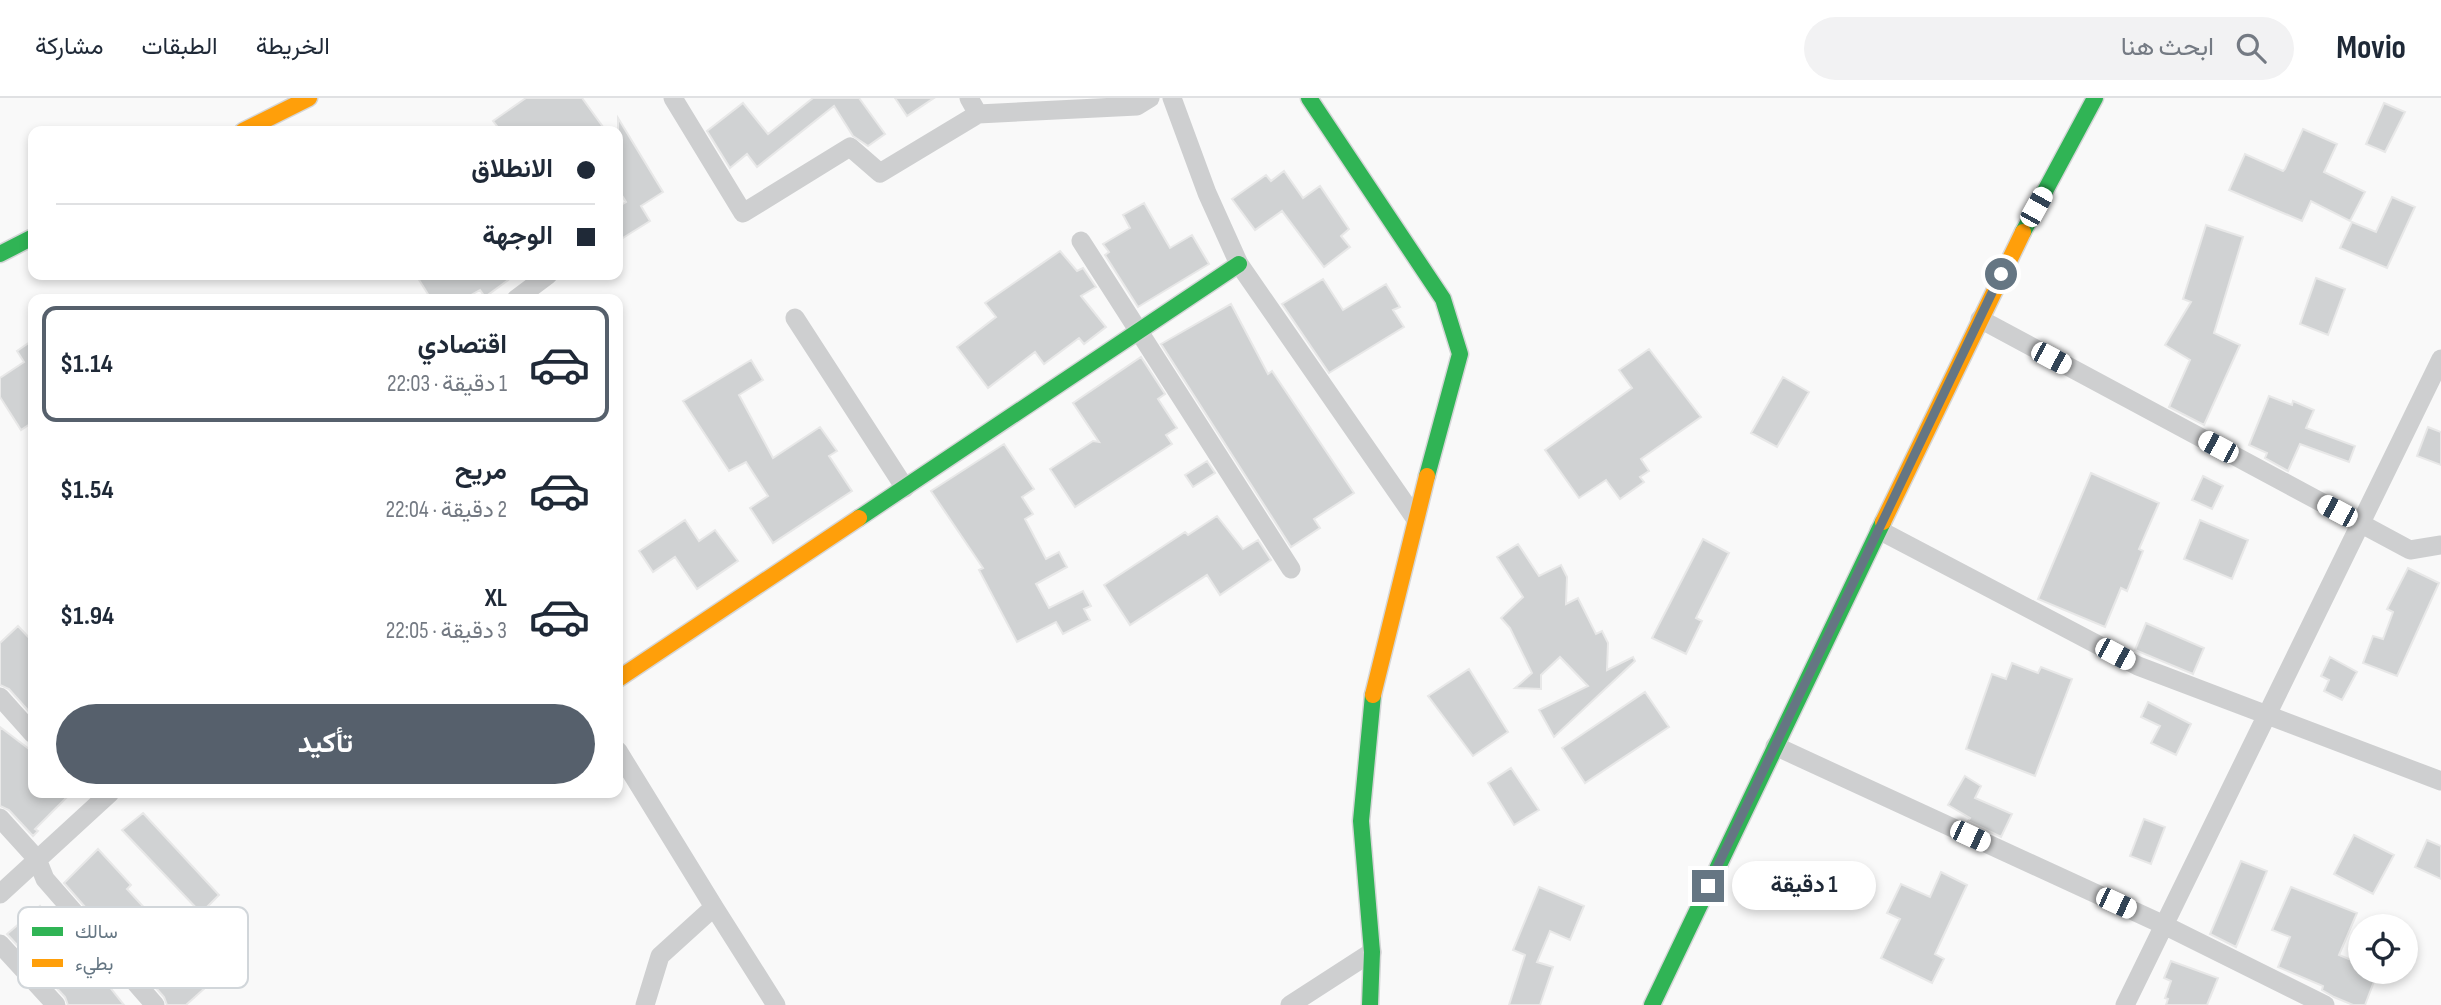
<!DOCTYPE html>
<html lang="ar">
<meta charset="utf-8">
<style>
:root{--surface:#fff;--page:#f2f2f3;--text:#1f2937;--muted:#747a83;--line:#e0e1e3;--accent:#56606c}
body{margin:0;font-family:"Sofia Sans Condensed",Vazirmatn,sans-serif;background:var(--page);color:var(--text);direction:rtl;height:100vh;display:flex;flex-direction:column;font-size:26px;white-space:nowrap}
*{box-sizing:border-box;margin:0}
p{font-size:23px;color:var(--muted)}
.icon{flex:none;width:38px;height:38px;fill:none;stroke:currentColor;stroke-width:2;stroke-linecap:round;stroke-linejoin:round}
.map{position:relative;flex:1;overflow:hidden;direction:ltr}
.panel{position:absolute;left:28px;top:196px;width:595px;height:504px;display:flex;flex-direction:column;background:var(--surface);border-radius:14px;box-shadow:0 4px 10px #0003;direction:rtl}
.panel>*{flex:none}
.top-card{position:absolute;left:28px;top:28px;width:595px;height:154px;border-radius:14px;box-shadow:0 4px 10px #0003;direction:rtl;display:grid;align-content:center;height:154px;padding:0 28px;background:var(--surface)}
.buttons{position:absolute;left:2348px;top:816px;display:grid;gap:14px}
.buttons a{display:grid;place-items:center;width:70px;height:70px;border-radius:50%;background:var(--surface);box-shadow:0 4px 10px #0003;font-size:35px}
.end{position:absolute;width:32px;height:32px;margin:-16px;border:9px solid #657683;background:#fff;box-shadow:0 0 0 4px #fff}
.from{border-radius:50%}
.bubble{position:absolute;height:49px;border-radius:24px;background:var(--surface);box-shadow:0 4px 10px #0003;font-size:23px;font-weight:700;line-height:49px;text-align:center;direction:rtl}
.car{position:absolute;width:21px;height:42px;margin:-21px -10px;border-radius:9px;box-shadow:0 0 5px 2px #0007;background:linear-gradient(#fff 24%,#345 0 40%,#fff 0 76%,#345 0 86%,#fff 0)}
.top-card b{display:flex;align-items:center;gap:24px;height:66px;font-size:26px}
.top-card b+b{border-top:2px solid var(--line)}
.top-card i{width:18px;height:18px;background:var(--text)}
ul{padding:12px 0 0;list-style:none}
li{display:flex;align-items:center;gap:21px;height:116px;margin:0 14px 10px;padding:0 14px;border:4px solid transparent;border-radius:14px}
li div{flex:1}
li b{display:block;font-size:26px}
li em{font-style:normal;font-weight:700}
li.selected{border-color:var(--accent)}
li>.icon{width:63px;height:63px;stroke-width:1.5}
.action{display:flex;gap:14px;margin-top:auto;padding:14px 28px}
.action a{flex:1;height:80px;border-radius:42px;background:var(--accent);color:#fff;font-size:28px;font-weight:700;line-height:80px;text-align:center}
header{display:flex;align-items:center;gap:42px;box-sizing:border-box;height:98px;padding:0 35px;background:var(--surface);border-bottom:2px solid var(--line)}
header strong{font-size:33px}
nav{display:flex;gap:38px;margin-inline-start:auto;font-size:24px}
.search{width:490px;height:63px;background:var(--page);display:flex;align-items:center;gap:18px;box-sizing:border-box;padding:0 24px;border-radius:38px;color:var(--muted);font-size:26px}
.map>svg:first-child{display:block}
.building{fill:#d0d2d3;stroke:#e8e8e8;stroke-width:2}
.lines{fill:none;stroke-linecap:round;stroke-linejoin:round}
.fast-casing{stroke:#d5d6d7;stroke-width:19}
.slow-casing{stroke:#d5d6d7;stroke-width:19}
.street{stroke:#cecfd0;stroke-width:19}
.fast{stroke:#30b455;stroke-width:16}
.slow{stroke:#ff9f0a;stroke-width:16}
.route{stroke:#657683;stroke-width:9}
.key{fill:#fff;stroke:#d1d6da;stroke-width:2}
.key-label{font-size:19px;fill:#657683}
</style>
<header>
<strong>Movio</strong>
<div class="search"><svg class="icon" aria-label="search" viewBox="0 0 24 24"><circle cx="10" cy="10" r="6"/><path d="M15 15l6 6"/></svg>ابحث هنا</div>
<nav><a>الخريطة</a><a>الطبقات</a><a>مشاركة</a></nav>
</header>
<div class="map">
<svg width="2441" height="907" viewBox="0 0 2441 907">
<rect width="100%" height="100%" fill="#f9f9f9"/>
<path class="building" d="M526,0H582L606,33H501L493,23Z
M813,0H859L885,36L868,48L853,38L834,8L757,69L747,56L730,70L707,33L743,5L768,36Z
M895,0H934L907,18Z
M2384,5L2405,14L2385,54L2366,46Z
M618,20L663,94L641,108L650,123L618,143V109L626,104L618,91Z
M2303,31L2337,46L2324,74L2365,94L2350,123L2311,103L2302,123L2229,92L2245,56L2283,73L2285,71Z
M1284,73L1303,100L1320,88L1349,131L1341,138L1350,149L1324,169L1282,113L1255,132L1232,101L1266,77L1271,83Z
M2392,99L2415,109L2387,170L2340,150L2352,124L2376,134Z
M1144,105L1170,150L1192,137L1209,166L1138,209L1105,157L1109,154L1103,146L1130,130L1123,117Z
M2206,127L2243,139L2214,235L2240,247L2204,327L2169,309L2190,262L2165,247L2191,204L2183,201Z
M1060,153L1077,173L1083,170L1096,189L1081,198L1106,229L1084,246L1079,240L1044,266L1035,254L988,290L957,249L996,219L985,205Z
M416,177H515L485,199L480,192L464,201H431Z
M2316,180L2345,191L2328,237L2300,226Z
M1323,181L1343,212L1386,186L1400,209L1393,212L1404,229L1329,275L1282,206Z
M1231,206L1268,276L1272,273L1354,395L1314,421L1320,430L1291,449L1161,246Z
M33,242V324L21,332L0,299V280L24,264L17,253Z
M1649,251L1701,319L1641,361L1649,373L1640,379L1644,384L1620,401L1606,382L1579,400L1545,352L1632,290L1619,272Z
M1141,259L1165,296L1158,301L1177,330L1166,337L1172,346L1075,409L1050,371L1093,343L1099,344L1073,305Z
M751,262L763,282L739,297L773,360L820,329L837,353L829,358L852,393L773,445L750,410L768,398L746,364L729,373L683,303Z
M1783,279L1809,294L1777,349L1751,335Z
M2269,298L2292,307L2293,303L2314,312L2306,330L2355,348L2349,364L2300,346L2288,373L2265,360L2267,355L2249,347Z
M2428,329L2441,334V367L2417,358Z
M1004,346L1034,391L1022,399L1033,416L1025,421L1046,461L1059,454L1067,469L1036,486L1049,510L1083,493L1091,508L1084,511L1090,522L1063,536L1056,524L1017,544L979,472L983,470L931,393Z
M1207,363L1215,375L1193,389L1185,377Z
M2091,375L2159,405L2139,451L2143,453L2127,493L2121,490L2105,529L2038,501Z
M2203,378L2223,388L2212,411L2192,402Z
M1217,418L1243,451L1258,442L1271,462L1220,497L1207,477L1130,527L1104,487L1185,434L1188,437Z
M685,422L699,443L715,432L738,463L697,491L675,459L653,474L639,453Z
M2200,422L2248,442L2232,481L2184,461Z
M1703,441L1729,455L1696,520L1702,523L1686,556L1652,540Z
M1518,446L1539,478L1561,467L1567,479L1566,506L1578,500L1596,536L1602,533L1608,545L1607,572L1633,559L1635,563L1554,639L1539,612L1588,588L1560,559L1541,577V591L1515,590L1532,575L1510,530L1501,520L1523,499L1497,459Z
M2408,470L2439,485L2397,578L2363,565L2373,538L2383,541L2393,514L2387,511Z
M2146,525L2204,550L2193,576L2135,552Z
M18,528L33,544V618L9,591L0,587V545Z
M2330,559L2357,574L2342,602L2324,593L2329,582L2321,578Z
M2012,565L2038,575L2041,569L2072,581L2035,678L1966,651L1992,576L2006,581Z
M1469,571L1508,634L1473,658L1428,598Z
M1645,594L1669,629L1585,685L1562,650Z
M2148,604L2191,626L2176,657L2151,645L2160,628L2141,619Z
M0,629L33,654V695H71L35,731L38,733L33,738L9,712L0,708Z
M1511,670L1539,712L1514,727L1488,685Z
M1965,678L1981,688L1975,700L2012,716L2001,739L1968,723L1970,720L1948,707Z
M143,715L219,797L201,815L122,732Z
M2144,721L2165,729L2151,766L2130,758Z
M2354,737L2394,757L2373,796L2334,776Z
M2427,742L2441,748V781L2415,769Z
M98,751L131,787L127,791L172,840L177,836L215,881L186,907H167L164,899L64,785Z
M2241,763L2267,773L2236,849L2210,836Z
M1941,774L1967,787L1935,856L1944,861L1932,885L1881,860L1900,821L1887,815L1901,786L1930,799Z
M1539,789L1584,808L1570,842L1550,833L1537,864L1553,869L1540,907H1509L1525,857L1513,852Z
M2291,789L2357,815L2339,857L2361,866V873H2378L2365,907H2353L2334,899L2322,892L2323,888L2278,869L2290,839L2272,832Z
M40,808L108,887L124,907H68L65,899L7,836Z
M2171,863L2218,880L2207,907H2166L2168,901L2165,900L2171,883L2164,880Z"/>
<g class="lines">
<defs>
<path id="fast" d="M1309,0L1443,201L1460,256L1427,378
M2023,134L2095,0
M0,156L33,139
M859,420L1239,166
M1370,907L1372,854L1361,723L1373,597
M1652,907L1883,424"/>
<path id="slow" d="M243,33L309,0
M1883,424L2023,134
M618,581L859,420
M1373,597L1427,378"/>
</defs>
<use href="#fast" class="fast-casing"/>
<use href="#slow" class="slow-casing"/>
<path class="street" d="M673,0L743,115L850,49L880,75L978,16
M969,0L978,16L1137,8L1150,0
M1172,0L1207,95L1239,166L1415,420
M1081,143L1291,471
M516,201L548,177
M795,220L905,390
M1980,221L2410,452L2441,447
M1879,432L2138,568L2441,683
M0,599L33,636
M1775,648L2164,827L2325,907
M618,653L714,809
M0,720L37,761L45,781L155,907
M0,796L110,695
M0,846L56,907
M645,907L660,858L714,809L776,907
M1290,907L1372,854
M2125,907L2441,261"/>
<use href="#fast" class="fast"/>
<use href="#slow" class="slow"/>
</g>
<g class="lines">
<path class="route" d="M1708,788L2001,176"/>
</g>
<rect x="18" y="809" width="230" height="81" rx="10" class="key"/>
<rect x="32" y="829" width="31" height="9" fill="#30b455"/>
<rect x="32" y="861" width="31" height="8" fill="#ff9f0a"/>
<g class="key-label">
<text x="75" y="840">سالك</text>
<text x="75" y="872">بطيء</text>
</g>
</svg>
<div class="buttons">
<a><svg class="icon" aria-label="locate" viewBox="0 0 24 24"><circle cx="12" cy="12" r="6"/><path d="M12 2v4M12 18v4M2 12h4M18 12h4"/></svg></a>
</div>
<i class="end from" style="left:2001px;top:176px"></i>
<i class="end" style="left:1708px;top:788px"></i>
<div class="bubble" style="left:1732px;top:763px;width:144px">1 دقيقة</div>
<i class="car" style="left:2036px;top:109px;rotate:29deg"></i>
<i class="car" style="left:2051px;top:260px;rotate:118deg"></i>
<i class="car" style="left:2218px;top:349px;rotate:298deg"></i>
<i class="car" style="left:2337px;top:413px;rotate:298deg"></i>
<i class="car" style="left:2115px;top:556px;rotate:118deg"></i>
<i class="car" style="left:1970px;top:738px;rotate:115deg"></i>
<i class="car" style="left:2116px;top:805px;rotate:115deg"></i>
<div class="top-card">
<b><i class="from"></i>الانطلاق</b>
<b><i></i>الوجهة</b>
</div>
<section class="panel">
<ul>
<li class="selected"><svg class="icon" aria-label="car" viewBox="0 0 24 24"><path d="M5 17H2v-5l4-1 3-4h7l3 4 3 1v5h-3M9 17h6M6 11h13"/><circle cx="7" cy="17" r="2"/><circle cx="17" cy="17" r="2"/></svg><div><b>اقتصادي</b><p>1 دقيقة · 22:03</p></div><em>$1.14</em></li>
<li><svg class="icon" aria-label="car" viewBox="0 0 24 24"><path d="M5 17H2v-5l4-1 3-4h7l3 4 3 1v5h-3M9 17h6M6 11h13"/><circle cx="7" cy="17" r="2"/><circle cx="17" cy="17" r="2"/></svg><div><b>مريح</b><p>2 دقيقة · 22:04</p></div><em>$1.54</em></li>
<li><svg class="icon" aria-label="car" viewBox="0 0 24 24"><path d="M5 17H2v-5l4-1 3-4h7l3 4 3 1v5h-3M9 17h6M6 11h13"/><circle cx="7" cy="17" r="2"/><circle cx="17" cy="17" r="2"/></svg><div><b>XL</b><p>3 دقيقة · 22:05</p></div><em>$1.94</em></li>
</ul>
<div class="action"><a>تأكيد</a></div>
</section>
</div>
